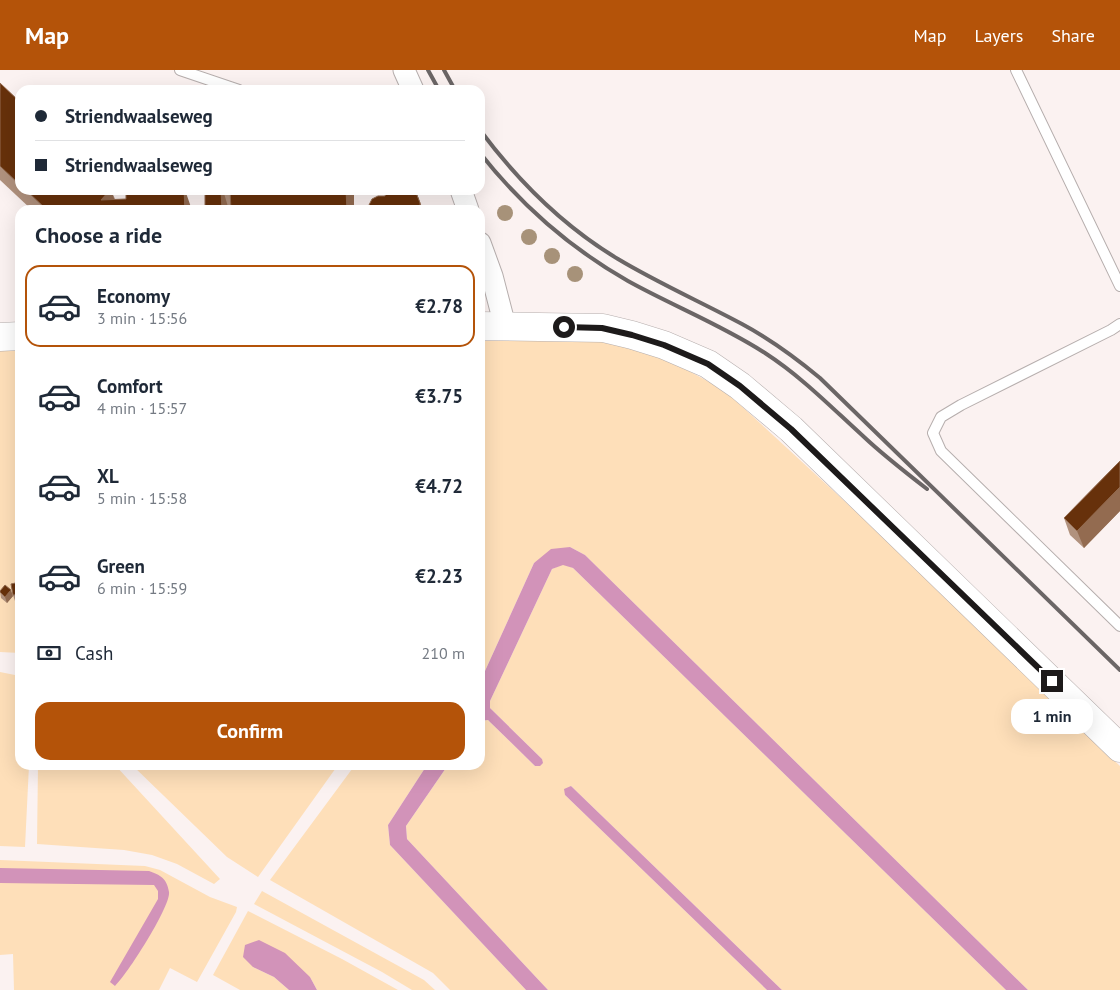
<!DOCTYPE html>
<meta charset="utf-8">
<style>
:root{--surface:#fff;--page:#f2f2f3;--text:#1f2937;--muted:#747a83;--line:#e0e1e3;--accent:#b45309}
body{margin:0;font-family:"PT Sans",sans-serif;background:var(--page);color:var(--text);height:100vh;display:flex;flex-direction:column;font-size:19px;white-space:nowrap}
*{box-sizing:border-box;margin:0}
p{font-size:16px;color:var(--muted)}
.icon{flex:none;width:28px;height:28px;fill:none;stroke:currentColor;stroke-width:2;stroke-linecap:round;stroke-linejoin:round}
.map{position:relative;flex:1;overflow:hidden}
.side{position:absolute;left:15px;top:135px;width:470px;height:565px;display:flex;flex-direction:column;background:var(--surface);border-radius:15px;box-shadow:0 5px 20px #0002}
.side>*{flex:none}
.top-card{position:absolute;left:15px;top:15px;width:470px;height:110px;border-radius:15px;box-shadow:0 5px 20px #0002;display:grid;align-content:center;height:110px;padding:0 20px;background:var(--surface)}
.end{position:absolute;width:22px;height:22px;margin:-11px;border:6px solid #1d1a1a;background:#fff;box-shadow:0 0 0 2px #fff}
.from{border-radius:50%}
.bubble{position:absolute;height:35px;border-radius:15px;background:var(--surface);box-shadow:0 5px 20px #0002;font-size:16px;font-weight:600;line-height:35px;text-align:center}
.top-card b{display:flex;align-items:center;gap:18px;height:48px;font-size:19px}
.top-card b+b{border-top:1px solid var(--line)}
.top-card i{width:12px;height:12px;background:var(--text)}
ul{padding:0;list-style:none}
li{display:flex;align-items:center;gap:15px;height:82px;margin:0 10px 8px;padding:0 10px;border:2px solid transparent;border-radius:15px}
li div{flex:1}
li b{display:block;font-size:19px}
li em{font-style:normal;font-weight:600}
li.current{border-color:var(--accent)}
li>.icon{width:45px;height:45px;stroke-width:1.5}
h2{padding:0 20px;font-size:22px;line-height:60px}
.pay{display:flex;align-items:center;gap:12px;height:55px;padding:0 20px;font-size:19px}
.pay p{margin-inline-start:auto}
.action{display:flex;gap:10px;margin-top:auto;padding:10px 20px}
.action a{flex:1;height:58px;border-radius:15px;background:var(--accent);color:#fff;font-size:20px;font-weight:600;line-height:58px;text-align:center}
header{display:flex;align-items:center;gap:30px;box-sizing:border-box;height:70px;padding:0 25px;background:var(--accent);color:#fff}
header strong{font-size:24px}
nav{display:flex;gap:28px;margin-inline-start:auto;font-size:18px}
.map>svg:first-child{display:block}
.green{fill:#fedfb9}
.water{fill:#d293b9}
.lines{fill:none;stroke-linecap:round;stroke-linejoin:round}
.lane-casing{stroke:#b6aead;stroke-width:12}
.street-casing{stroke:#b6aead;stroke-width:23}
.secondary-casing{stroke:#b6aead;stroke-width:29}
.lane{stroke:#fff;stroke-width:10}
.street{stroke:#fff;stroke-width:21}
.secondary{stroke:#fff;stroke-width:28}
.rail{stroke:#6b6666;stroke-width:4}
.tree{fill:#a79279}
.wall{fill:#b1927e}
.shaded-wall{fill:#936b50}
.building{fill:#67310b;stroke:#936b50}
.route{stroke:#1d1a1a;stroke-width:6}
</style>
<header>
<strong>Map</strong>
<nav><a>Map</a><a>Layers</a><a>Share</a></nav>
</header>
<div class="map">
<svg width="1120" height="920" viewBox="0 0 1120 920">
<rect width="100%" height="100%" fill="#fbf2f1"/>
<path class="green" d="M587,268L650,280L724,320L877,461L1120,696V920H1028L585,485L570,477L534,493L480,612V271Z
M20,280V583L0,582V281Z
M563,494L573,498L1006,920H782L571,716L565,725L767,920H548L407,769L406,756L448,695H480V651L488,650L491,653L535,696L542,689L490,638V631L552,499Z
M0,602L20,606V695H29L25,777L0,776Z
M38,695H115L220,809L214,814L177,794L152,785L124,780L37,774Z
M132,695H338L258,807L227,787Z
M355,695H427L388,755L390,775L526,920H450L433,903L270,810Z
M0,790L145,796L160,800L210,827L237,837L236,842L197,912L170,898L159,920H14L13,884L0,885Z
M262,821L424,910L435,920H412L382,902L254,834Z
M248,841L342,889L398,920H317L310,907L253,897L274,907L289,920H240L213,905Z"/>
<path class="water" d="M570,477L585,485L1028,920H1006L573,498L563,495L552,499L490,631V638L542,689L543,693L540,696H535L491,653L488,650L480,651V612L534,493L551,479Z
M427,695H448L406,756L407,769L548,920H526L390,775L388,755Z
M571,716L782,920H767L565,725L564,719Z
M0,798L149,801C160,805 167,808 169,822C171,836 127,905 115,916L110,912L158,829V821L154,815L0,813Z
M259,870L285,883L310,907L317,920H289L274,907L253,897L243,887L245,875Z"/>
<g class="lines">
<defs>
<path id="lane" d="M180,0L239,20
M1016,0L1120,216
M1120,254L1111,260L961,335L941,347L933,363L941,381L1120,556"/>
<path id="street" d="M404,0L413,20
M461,120L468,140
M480,173L492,206L505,256"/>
<path id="secondary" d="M480,256L603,258L632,265L664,275L708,294L740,316L791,359L1120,678
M0,267L20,266"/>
</defs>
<use href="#lane" class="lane-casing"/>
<use href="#street" class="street-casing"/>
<use href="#secondary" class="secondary-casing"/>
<use href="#lane" class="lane"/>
<use href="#street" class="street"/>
<use href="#secondary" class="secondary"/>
<path class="rail" d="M428,0L439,20
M444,0L455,20
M480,60C518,111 563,156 618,189C658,213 701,232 742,254C770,269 796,288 820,308L1120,600
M480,83C521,135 570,178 628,211C673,236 722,255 765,283C802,307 831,337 863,366C883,385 905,402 927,419"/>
</g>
<g class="tree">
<circle cx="505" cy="143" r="8"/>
<circle cx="529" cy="167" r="8"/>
<circle cx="552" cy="186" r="8"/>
<circle cx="575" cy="204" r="8"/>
</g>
<path class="wall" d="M0,13L20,32V120H111L115,129H126L134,121L192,140H32L0,110Z
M205,120H354V140H231V138H229V140H205Z
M1120,391V441L1084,478L1070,465L1064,448Z
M20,513V530L15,531L13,525Z
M0,521L13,526L7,533L1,528Z"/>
<path class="shaded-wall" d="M110,120H111L118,140L101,130Z
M184,120H185L192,140H185Z
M221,120H223L229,140H222Z
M346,120H354V140H347Z
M416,121L423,140H420Z
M1120,417V441L1084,478L1077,461Z
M11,520L13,526L7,533L5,527Z"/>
<path class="building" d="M0,13L20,32V115L0,96Z
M26,120H110L101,130L126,129V120H184L185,140H47Z
M205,120H221L222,140H205Z
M230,120H346L347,140H231Z
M387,120H415L420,133V140H367V139L372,129L378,126H385Z
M1120,391V417L1077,461L1064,448Z
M20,512V524L13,525L11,514Z
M5,515L11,520L5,527L0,522V521Z"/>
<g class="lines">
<path class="route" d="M564,257L602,258L632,265L664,275L708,294L740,316L791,359L1052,611"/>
</g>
</svg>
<i class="end from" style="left:564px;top:257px"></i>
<i class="end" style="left:1052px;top:611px"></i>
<div class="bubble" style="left:1011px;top:629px;width:82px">1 min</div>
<div class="top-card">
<b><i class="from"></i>Striendwaalseweg</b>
<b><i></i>Striendwaalseweg</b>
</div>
<section class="side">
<h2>Choose a ride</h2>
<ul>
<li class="current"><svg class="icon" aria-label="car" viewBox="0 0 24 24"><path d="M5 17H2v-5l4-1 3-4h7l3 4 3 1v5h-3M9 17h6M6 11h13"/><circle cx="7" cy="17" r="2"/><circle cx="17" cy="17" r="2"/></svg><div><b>Economy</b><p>3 min · 15:56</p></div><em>€2.78</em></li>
<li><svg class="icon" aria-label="car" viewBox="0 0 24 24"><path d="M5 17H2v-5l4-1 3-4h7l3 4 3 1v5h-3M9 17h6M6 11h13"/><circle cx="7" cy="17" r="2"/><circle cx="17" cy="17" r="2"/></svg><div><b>Comfort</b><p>4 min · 15:57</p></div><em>€3.75</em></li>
<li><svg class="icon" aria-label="car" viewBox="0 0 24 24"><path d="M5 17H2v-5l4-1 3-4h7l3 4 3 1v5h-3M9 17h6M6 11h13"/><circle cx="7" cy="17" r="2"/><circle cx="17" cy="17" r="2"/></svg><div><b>XL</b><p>5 min · 15:58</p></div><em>€4.72</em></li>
<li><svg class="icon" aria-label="car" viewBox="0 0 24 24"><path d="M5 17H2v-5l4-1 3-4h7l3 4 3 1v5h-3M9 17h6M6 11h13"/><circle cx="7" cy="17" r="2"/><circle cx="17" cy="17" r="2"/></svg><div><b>Green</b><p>6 min · 15:59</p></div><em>€2.23</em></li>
</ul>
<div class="pay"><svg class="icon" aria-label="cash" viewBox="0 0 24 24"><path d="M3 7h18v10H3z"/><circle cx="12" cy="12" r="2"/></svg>Cash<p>210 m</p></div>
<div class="action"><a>Confirm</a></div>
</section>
</div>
